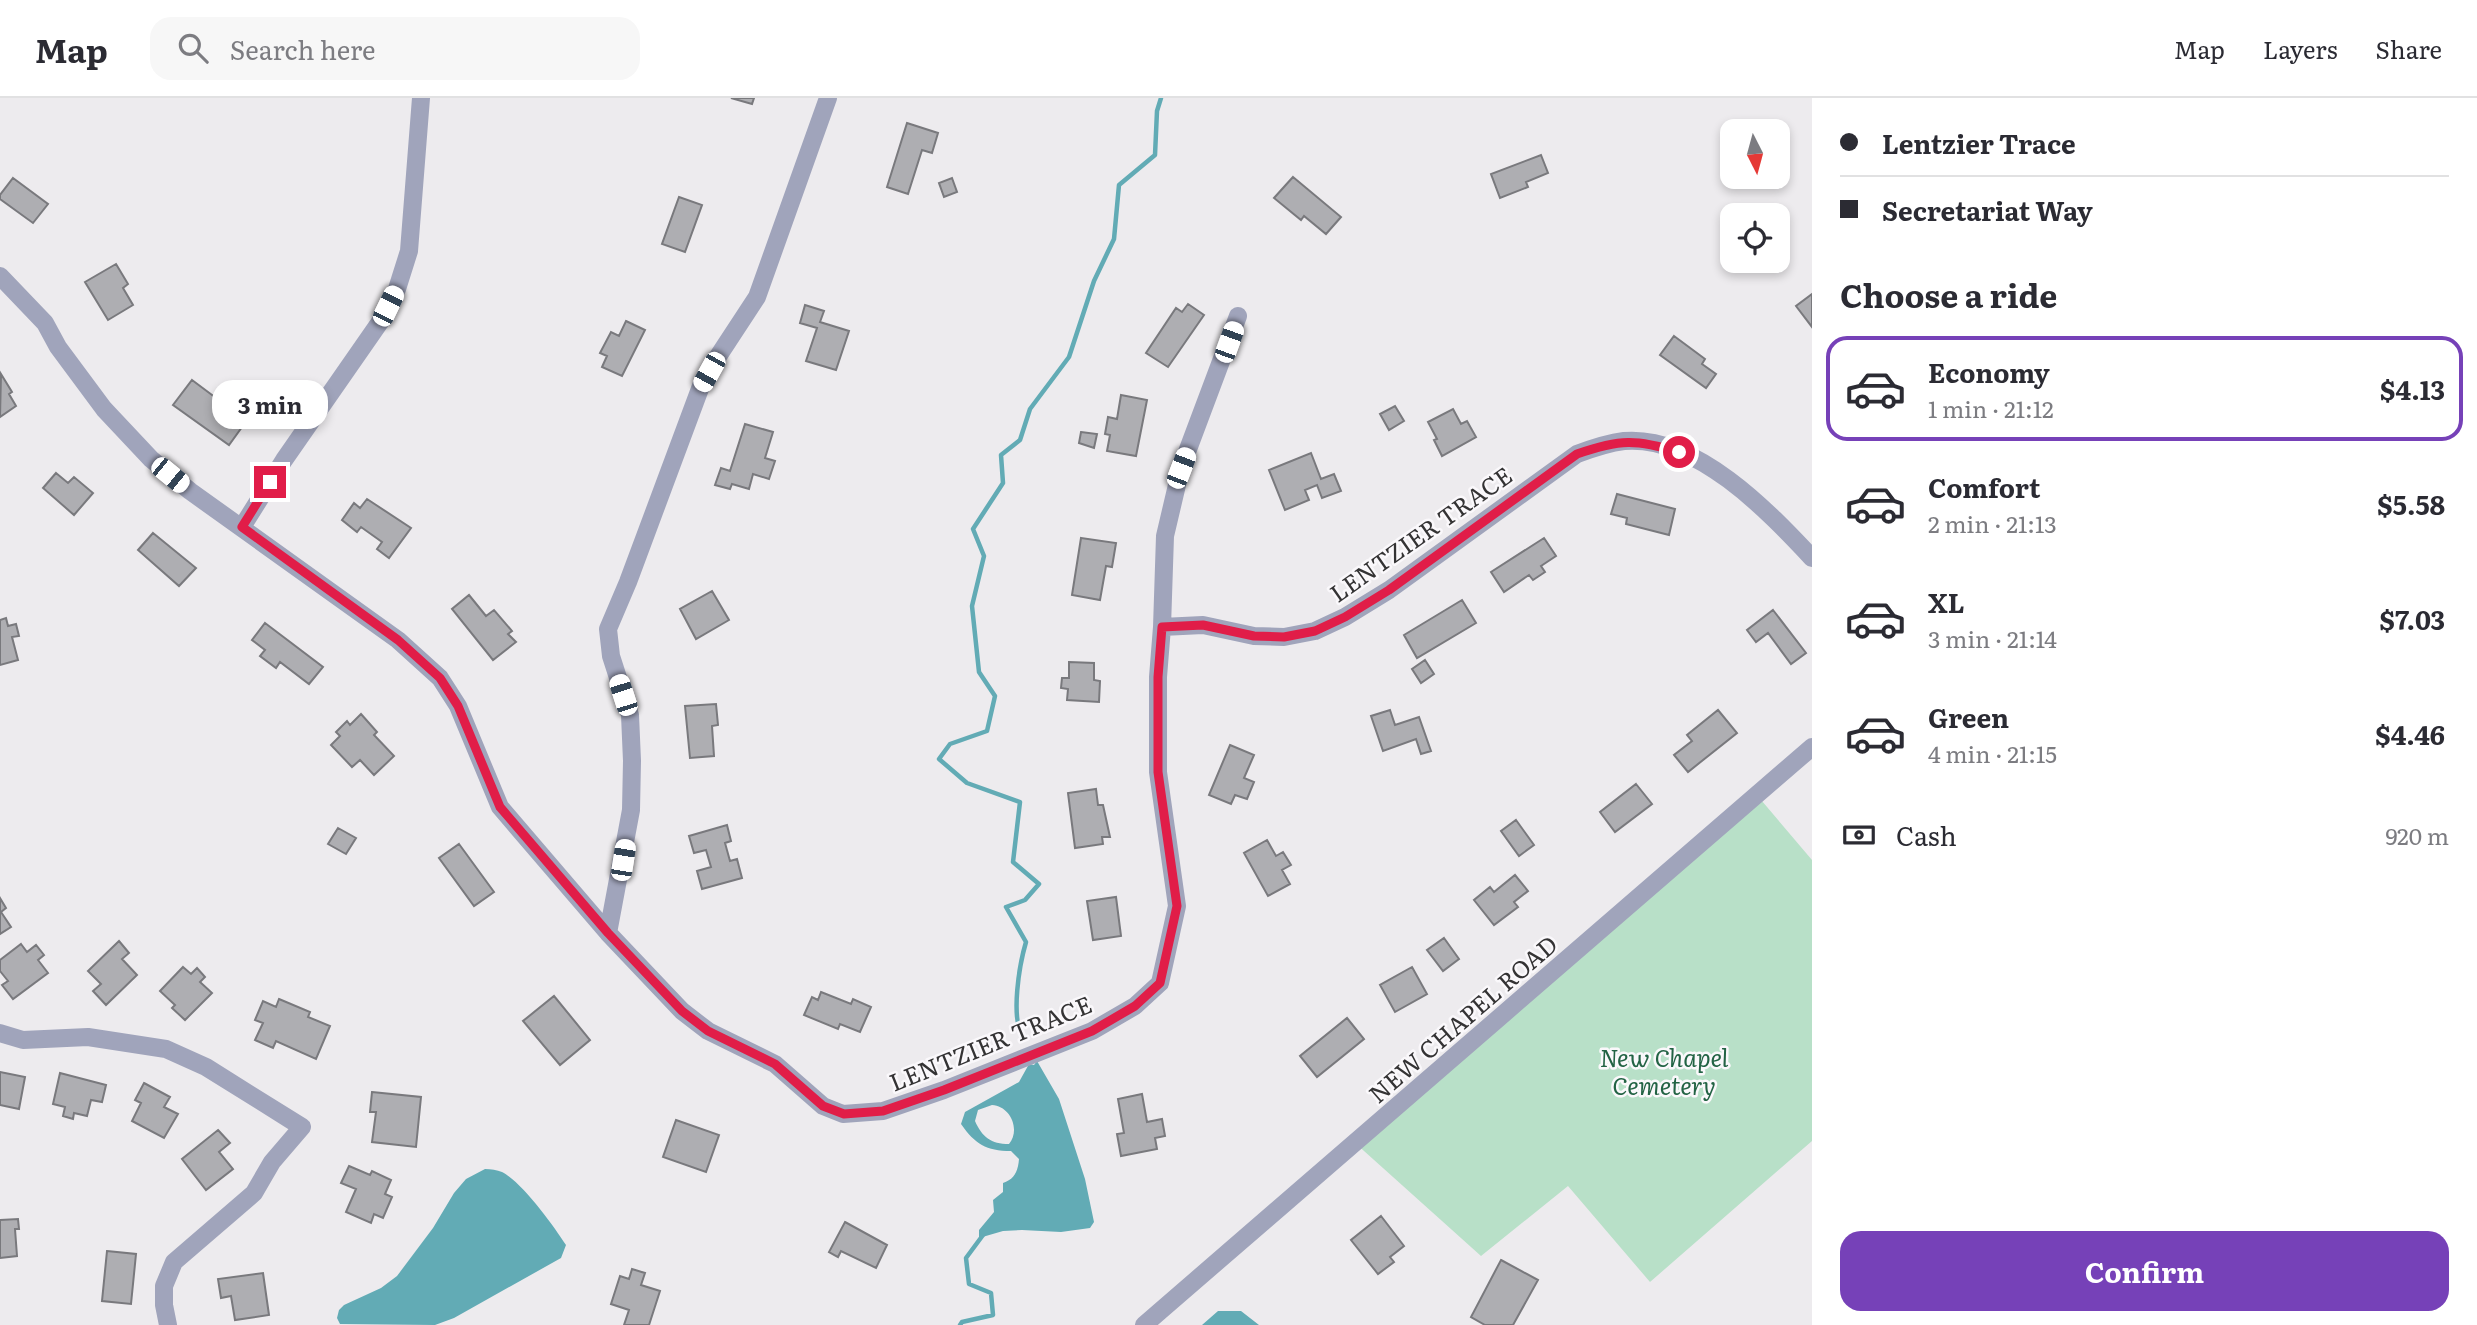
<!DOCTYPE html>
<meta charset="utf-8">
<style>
:root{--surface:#fff;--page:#f7f7f7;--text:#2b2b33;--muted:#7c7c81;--line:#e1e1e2;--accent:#7641b8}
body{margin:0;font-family:Literata,serif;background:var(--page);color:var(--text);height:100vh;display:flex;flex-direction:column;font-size:26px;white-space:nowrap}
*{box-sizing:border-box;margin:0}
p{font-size:23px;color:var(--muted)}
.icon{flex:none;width:38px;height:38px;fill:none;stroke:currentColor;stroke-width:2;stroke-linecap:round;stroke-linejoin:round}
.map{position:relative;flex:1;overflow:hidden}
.drawer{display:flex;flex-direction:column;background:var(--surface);width:665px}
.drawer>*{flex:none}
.top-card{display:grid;align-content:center;height:154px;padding:0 28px;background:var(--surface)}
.needle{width:46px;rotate:174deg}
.tools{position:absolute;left:1720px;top:21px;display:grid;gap:14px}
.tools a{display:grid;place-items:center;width:70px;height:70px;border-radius:14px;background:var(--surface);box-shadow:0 4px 10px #0003;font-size:35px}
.end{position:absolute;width:32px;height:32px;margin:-16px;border:9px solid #e11d48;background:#fff;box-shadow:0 0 0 4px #fff}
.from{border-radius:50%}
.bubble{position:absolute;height:49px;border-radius:21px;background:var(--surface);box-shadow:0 4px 10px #0003;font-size:23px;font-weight:700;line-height:49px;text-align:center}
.car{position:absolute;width:21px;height:42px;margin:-21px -10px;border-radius:9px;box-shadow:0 0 5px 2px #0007;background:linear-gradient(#fff 24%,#345 0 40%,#fff 0 76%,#345 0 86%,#fff 0)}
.top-card b{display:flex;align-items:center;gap:24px;height:66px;font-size:26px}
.top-card b+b{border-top:2px solid var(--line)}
.top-card i{width:18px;height:18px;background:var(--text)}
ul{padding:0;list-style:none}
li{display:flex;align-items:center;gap:21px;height:105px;margin:0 14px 10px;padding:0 14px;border:4px solid transparent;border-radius:21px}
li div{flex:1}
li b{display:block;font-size:26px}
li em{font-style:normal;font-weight:700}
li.selected{border-color:var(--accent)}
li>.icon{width:63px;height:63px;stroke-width:1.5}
h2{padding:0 28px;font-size:32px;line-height:84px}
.pay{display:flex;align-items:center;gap:18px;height:77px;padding:0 28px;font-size:26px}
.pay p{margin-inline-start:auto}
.action{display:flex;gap:14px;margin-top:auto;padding:14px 28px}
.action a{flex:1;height:80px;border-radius:21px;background:var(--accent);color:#fff;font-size:28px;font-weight:700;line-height:80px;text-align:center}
header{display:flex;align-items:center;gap:42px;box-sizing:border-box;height:98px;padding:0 35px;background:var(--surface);border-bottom:2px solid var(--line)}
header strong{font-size:33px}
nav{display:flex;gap:38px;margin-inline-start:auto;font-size:24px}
.search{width:490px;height:63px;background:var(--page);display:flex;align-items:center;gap:18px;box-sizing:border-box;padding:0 24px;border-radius:21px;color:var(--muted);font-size:26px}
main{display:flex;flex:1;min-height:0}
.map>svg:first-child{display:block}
.green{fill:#b8e0c8}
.water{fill:#62abb5;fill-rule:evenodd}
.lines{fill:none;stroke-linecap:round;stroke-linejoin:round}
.stream{stroke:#62abb5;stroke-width:4.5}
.building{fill:#aeaeb2;stroke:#79797d;stroke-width:2}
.minor{stroke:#a0a4bb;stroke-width:18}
.tertiary{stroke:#a0a4bb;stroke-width:18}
.route{stroke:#e11d48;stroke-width:9}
.labels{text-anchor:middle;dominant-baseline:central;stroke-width:5;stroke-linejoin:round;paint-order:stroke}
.street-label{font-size:24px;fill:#343334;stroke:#faf8fb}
.park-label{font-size:24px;font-style:italic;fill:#226344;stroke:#faf8fb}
</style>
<header>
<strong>Map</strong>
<div class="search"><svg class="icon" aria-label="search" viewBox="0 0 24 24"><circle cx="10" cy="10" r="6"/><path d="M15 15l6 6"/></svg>Search here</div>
<nav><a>Map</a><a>Layers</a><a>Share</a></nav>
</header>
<main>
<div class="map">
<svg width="1812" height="1227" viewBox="0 0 1812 1227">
<rect width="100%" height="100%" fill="#edebee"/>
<path class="green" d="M1756,696L1812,762V1043L1650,1184L1568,1088L1481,1158L1354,1044Z"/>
<path class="water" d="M1037,963L1059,1001L1085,1081L1094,1124L1090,1130L1061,1134L1022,1132L1003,1133L979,1140V1132L994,1114L993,1102L1003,1094V1085C1014,1081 1018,1074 1019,1061L1011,1053C986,1053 975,1046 961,1026L965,1014L1019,984L1029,966L1034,967ZM992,1007C1010,1008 1021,1031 1009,1046C991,1046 982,1039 975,1023L978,1012Z
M485,1071C491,1071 497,1072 502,1074C522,1084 553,1127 566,1147L561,1160L454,1220L435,1227L340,1226L337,1220L339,1212L344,1207L381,1190L397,1178L433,1130L454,1095L466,1081Z
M1218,1213H1241L1259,1227H1202Z"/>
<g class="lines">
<path class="stream" d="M1022,939C1011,917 1019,868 1026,844L1006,809L1025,802L1039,786L1013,764L1020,704L967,685L939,661L950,646L987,633L995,598L979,574L972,508L984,458L973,431L1003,385L1001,357L1020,342L1030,311L1069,259L1094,183L1114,141L1119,87L1155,57L1157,13L1161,0
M960,1227L962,1224L993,1217L991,1195L969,1186L966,1160L983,1137"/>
</g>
<path class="building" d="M731,0H754L752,6Z
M907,25L938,35L932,55L922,52L908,96L887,89Z
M1541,57L1548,75L1526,84L1528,89L1500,100L1491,76Z
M1293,79L1341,119L1326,136L1304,118L1301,122L1274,100Z
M13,80L48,106L33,125L0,101V97Z
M952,80L957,94L944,99L939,85Z
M679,99L702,107L685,154L662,146Z
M116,166L128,186L123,190L133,207L108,222L85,184Z
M1812,196V229L1796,208Z
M1188,206L1204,217L1168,269L1146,255L1176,210L1182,214Z
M805,207L824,213L820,224L849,233L836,272L806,263L817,230L800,225Z
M626,223L645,232L622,278L602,269L607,258L600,255L611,234L619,238Z
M1674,238L1705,261L1702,266L1716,276L1706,290L1660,257Z
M1,276L12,294L9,296L16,308L0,319Z
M192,282L228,309L223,316L242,329L229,347L173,307Z
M1121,297L1147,302L1136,358L1107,353L1110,337L1105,336L1108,319L1117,321Z
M1395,308L1404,323L1389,332L1380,316Z
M1453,311L1461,326L1467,323L1476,339L1442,358L1434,342L1437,341L1428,324Z
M745,326L773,334L765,360L775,363L769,381L753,376L749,391L732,386L730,391L715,387L721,370L730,373Z
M1081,334L1097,336L1094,350L1079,345Z
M1311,355L1321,381L1334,376L1341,393L1322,400L1317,387L1305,392L1309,402L1285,412L1269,372Z
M56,375L68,385L74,379L93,395L74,417L43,390Z
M1617,396L1675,411L1669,437L1626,426L1627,420L1611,416Z
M367,401L411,430L389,460L377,451L382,444L361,429L357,434L342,422L354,405L360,410Z
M153,435L196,470L179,488L138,452Z
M1081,440L1116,445L1112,469L1106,468L1100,502L1072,497Z
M1544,440L1556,458L1541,468L1545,474L1533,482L1529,477L1504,494L1491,474Z
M712,493L729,522L696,541L680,511Z
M469,497L486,518L494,512L512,533L508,536L516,544L493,562L452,511Z
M1462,502L1476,525L1417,560L1404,537Z
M1773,512L1806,555L1791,566L1768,535L1756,544L1747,532Z
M6,520L8,528L16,526L19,538L12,539L18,562L0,567V522Z
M265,525L323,569L309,586L280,564L276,570L260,558L265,552L252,542Z
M1425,562L1434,576L1421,585L1412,571Z
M1069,564L1094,565V582L1100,583L1099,604L1067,602L1068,591L1061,590L1062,580H1069Z
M716,606L718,627L712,628L714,658L690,660L685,608Z
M1390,612L1395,627L1419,619L1431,653L1421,656L1416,641L1383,653L1371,618Z
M1718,612L1737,635L1688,674L1674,657L1692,643L1687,637Z
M361,616L377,634L374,637L394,658L374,677L360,662L352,669L331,647L340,638L336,634L347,623L350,627Z
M1230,647L1254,657L1244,680L1254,684L1247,701L1235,697L1231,706L1209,697Z
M1636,686L1652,706L1615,734L1600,714Z
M1096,691L1098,707H1103L1110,739H1102L1103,746L1075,750L1068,695Z
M1516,722L1534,747L1519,758L1501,733Z
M727,727L731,743L725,745L730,763L737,761L742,780L702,791L697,773L711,769L706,752L694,755L689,738Z
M338,730L356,740L346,756L328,746Z
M1267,742L1276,758L1283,754L1291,767L1282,772L1290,786L1268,798L1244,755Z
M459,746L494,794L474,808L439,760Z
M1515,777L1528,793L1514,804L1518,809L1494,827L1474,802L1490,789L1494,794Z
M1116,799L1121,838L1093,842L1087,803Z
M0,800L6,810L1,814L11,829L0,836Z
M1444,840L1459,861L1443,873L1427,852Z
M119,843L129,855L122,861L137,877L106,907L93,893L101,886L88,873Z
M21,846L27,854L36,847L44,857L38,862L48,875L13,901L2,887L8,883L0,873V862Z
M183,869L191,876L197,870L205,879L200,884L212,895L185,922L172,910L175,907L160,893Z
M1412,869L1427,896L1395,914L1380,887Z
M821,894L851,906L853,901L871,909L860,934L840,926L838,931L804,917L812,899L818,902Z
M554,898L590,942L560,967L523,923Z
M279,901L310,914L308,919L330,928L316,961L276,943L273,950L255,942L263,925L255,922L263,903L276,909Z
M1347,920L1364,941L1317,979L1300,958Z
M0,974L25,979L19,1011L0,1007Z
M60,975L106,987L102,1004L91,1002L87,1018L74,1015L73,1021L63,1018L65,1009L53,1006Z
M144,985L170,999L164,1009L178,1016L164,1040L132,1023L141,1005L135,1002Z
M372,994L421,999L416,1049L372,1044L376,1014H370Z
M1142,996L1147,1024L1162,1021L1165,1038L1155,1040L1157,1051L1121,1058L1117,1036L1124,1035L1118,1001Z
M676,1022L719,1037L706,1074L663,1059Z
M218,1032L230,1045L219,1054L233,1071L206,1092L182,1061Z
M349,1068L370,1077L372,1073L391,1082L385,1096L392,1099L383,1120L374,1116L371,1125L346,1114L356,1091L341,1085Z
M1381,1118L1404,1148L1390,1159L1394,1164L1378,1176L1351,1142Z
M18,1121L19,1131H15L17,1158L0,1160V1122Z
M845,1124L887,1147L876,1170L841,1153L838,1159L829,1154Z
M107,1153L136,1156L131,1206L102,1203Z
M1501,1162L1538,1182L1513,1227H1485L1471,1219Z
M632,1171L645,1175L641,1187L660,1193L649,1227H624L629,1212L611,1206L620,1178L629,1181Z
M263,1175L269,1217L235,1222L231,1198L221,1200L218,1181Z"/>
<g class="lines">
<path class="minor" d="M0,178L45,225L58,249L104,311L151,361L190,393L398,542L440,580L458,608L500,709L608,835L682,913L708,933L775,966L823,1008L843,1016L883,1013L944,992L1092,933L1135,908L1160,885L1177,808L1158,674V579L1162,529L1165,438L1181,370L1238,218
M242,429L284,362L380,224L397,191L409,153L421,0
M1162,529L1203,527L1254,538L1284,539L1315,533L1345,519L1389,492L1577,356C1593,350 1608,345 1624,343C1696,337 1768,413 1812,460
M608,835L631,712L632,663L630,617L611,558L608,531L628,484L701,288L717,260L757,199L828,0
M0,935L23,942L88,939L166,951L206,969L302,1029L272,1064L254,1095L174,1164L164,1188V1207L168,1227"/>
<path class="tertiary" d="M1144,1227L1812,649"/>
</g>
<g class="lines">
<path class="route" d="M270,384L242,429L398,542L440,580L458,608L500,709L608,835L682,913L708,933L775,966L823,1008L844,1016L883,1013L944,992L1092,933L1135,908L1160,885L1177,808L1158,674V579L1162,529L1203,527L1254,538L1284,539L1315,533L1345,519L1389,492L1577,356C1620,341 1636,341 1679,354"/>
</g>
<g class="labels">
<g class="street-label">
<text transform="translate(1420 435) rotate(-35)">LENTZIER TRACE</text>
<text transform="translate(1462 920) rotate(-41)">NEW CHAPEL ROAD</text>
<text transform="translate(990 944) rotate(-22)">LENTZIER TRACE</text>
</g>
<g class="park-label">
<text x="1664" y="958">New Chapel<tspan x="1664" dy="28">Cemetery</tspan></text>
</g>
</g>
</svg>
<div class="tools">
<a><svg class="needle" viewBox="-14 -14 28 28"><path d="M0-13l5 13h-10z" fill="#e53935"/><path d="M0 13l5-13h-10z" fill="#7c7c81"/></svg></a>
<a><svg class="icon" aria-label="locate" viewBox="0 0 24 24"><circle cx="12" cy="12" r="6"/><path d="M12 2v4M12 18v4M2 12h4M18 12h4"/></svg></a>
</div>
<i class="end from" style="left:1679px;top:354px"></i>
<i class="end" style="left:270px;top:384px"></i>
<div class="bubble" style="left:212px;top:282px;width:116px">3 min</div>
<i class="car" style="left:388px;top:208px;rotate:26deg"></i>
<i class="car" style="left:1229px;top:244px;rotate:20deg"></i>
<i class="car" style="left:709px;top:274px;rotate:209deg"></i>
<i class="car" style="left:1181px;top:370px;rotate:21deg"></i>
<i class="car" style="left:170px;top:377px;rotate:129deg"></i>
<i class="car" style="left:623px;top:597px;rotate:342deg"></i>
<i class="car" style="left:623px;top:762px;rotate:9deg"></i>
</div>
<section class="drawer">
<div class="top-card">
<b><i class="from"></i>Lentzier Trace</b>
<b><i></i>Secretariat Way</b>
</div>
<h2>Choose a ride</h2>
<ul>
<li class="selected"><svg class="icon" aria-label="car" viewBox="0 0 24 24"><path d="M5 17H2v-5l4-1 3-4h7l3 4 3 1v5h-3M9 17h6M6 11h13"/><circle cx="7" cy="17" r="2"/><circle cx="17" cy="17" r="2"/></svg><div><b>Economy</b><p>1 min · 21:12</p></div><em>$4.13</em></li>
<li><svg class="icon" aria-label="car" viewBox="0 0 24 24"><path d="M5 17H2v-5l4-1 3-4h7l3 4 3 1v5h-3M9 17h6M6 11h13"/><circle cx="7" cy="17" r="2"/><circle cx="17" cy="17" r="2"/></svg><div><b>Comfort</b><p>2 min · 21:13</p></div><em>$5.58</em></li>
<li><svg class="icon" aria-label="car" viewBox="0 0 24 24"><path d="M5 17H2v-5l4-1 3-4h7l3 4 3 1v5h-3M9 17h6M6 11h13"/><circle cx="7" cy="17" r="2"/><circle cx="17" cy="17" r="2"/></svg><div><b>XL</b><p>3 min · 21:14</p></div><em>$7.03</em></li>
<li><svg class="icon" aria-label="car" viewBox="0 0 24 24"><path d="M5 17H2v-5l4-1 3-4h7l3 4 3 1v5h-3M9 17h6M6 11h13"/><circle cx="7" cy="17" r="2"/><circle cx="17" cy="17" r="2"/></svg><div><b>Green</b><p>4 min · 21:15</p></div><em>$4.46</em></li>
</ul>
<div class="pay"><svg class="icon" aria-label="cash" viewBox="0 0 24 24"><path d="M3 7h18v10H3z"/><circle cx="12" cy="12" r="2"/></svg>Cash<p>920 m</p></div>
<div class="action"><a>Confirm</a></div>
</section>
</main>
